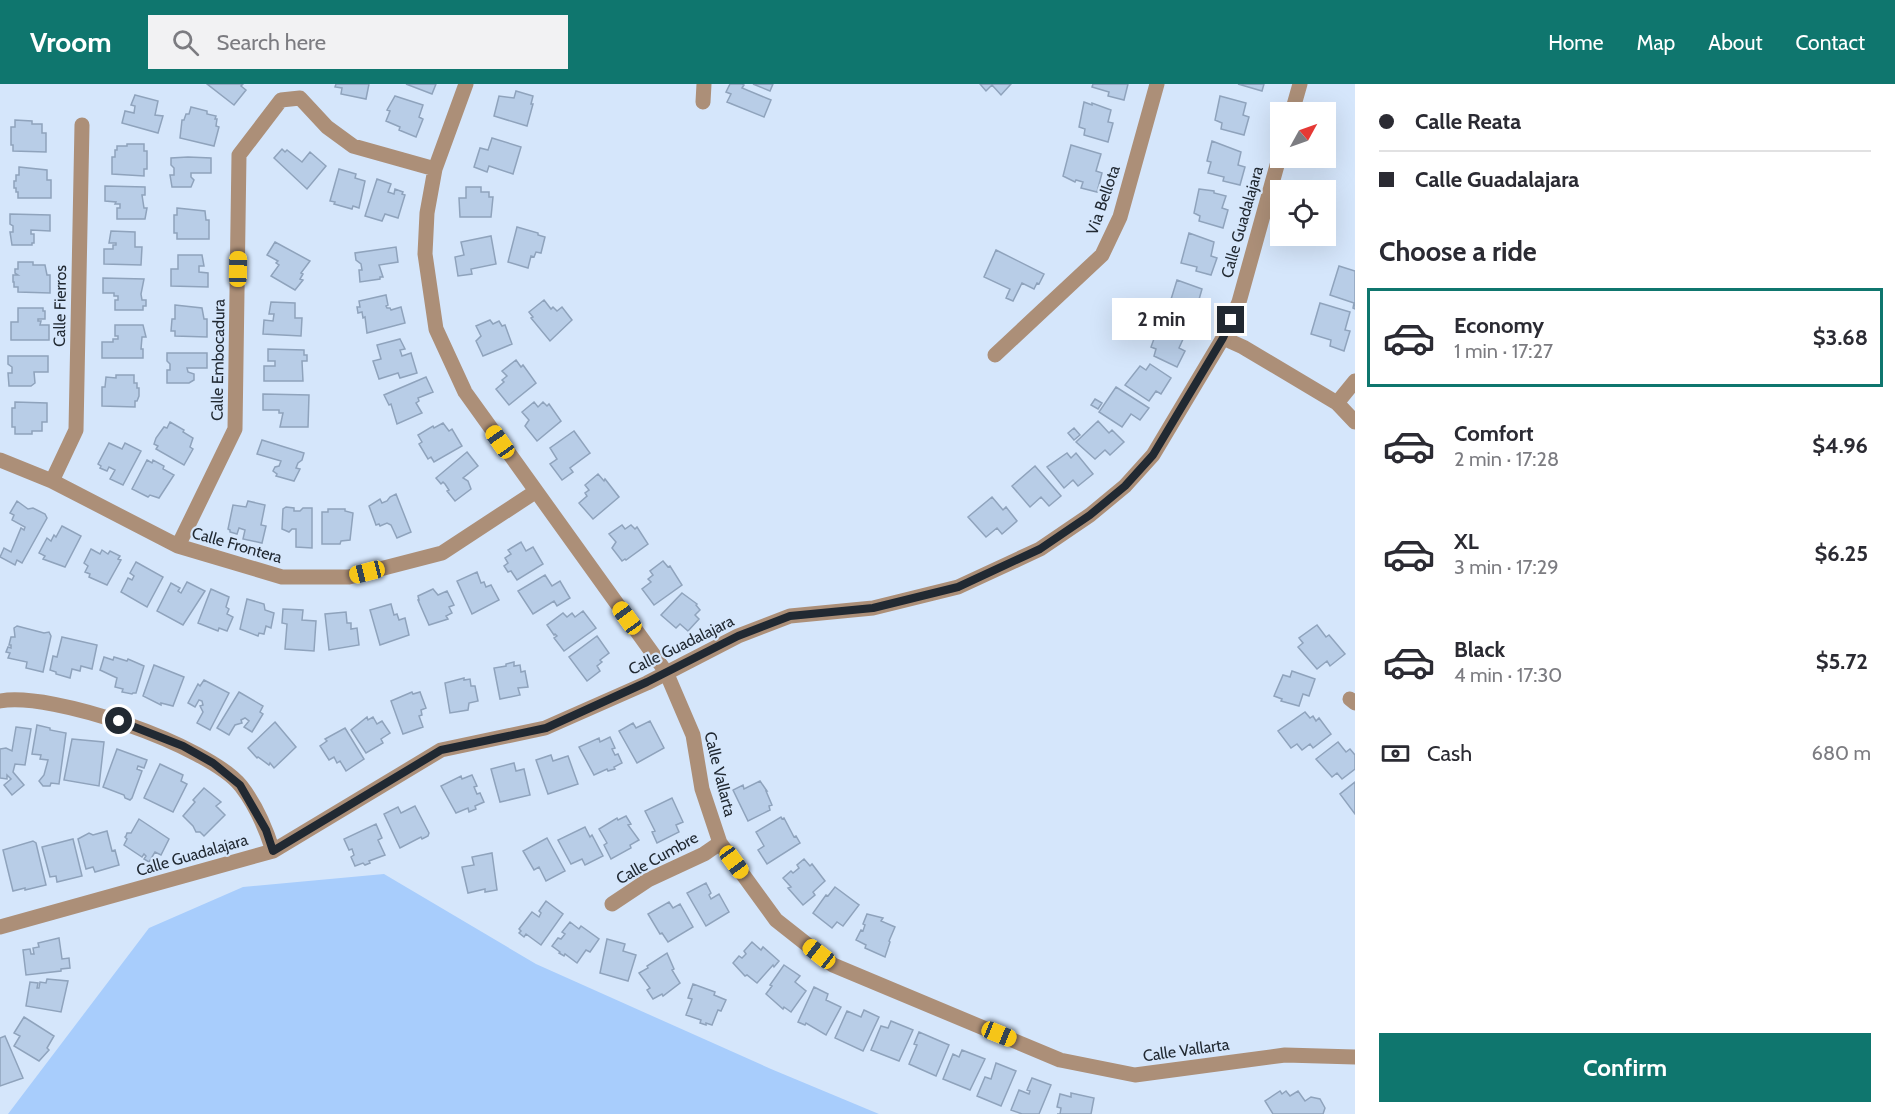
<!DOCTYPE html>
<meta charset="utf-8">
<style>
:root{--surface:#fff;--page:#f2f2f3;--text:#2b2b33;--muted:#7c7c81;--line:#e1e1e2;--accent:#0f766e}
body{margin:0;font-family:Cabin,sans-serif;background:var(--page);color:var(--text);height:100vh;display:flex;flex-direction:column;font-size:22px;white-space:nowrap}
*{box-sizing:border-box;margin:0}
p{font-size:20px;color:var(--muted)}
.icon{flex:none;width:33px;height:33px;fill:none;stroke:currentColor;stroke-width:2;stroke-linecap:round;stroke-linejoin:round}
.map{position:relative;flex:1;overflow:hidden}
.details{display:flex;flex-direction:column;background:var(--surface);width:540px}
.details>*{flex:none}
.top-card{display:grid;align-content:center;height:132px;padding:0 24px;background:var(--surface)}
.needle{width:39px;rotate:50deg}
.buttons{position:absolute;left:1270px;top:18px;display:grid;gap:12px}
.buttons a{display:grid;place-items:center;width:66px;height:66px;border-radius:0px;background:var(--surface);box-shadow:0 6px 24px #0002;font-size:30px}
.end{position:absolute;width:27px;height:27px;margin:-14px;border:8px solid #212932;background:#fff;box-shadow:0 0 0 3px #fff}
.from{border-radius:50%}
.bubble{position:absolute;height:42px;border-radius:0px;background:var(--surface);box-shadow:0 6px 24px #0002;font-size:20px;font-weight:700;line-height:42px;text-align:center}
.car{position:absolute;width:18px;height:36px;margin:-18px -9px;border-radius:8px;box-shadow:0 0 4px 2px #0007;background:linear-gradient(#f5c518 24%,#345 0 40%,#f5c518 0 76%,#345 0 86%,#f5c518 0)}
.top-card b{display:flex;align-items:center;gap:21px;height:57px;font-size:22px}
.top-card b+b{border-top:2px solid var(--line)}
.top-card i{width:15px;height:15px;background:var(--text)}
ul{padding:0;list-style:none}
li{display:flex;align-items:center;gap:18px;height:99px;margin:0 12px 9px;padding:0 12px;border:3px solid transparent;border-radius:0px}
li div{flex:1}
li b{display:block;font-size:22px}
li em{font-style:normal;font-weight:700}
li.current{border-color:var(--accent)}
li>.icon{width:54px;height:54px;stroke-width:1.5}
h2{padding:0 24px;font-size:27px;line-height:72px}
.pay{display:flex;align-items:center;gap:15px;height:66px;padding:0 24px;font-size:22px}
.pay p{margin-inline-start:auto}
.action{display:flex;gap:12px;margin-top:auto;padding:12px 24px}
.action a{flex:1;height:69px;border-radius:0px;background:var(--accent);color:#fff;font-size:24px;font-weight:700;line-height:69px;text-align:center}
header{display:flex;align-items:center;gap:36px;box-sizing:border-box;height:84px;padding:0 30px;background:var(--accent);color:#fff}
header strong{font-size:28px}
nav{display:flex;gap:33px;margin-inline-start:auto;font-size:21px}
.search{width:420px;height:54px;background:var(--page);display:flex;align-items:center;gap:15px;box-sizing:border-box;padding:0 21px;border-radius:0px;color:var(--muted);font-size:22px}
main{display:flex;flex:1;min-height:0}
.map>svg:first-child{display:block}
.green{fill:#a8cdfc}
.building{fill:#b8cde7;stroke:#8fa3bc;stroke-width:1.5}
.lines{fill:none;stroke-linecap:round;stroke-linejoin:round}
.minor{stroke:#ac8f78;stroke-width:15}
.route{stroke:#212932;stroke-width:8}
.labels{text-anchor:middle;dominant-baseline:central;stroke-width:4.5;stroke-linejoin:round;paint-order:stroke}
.street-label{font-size:16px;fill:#212932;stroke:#d5e6fb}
</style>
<header>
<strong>Vroom</strong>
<div class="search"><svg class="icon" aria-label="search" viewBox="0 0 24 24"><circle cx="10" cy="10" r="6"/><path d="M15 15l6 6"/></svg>Search here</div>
<nav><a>Home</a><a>Map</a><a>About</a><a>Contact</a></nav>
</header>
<main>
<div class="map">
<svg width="1355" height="1030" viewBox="0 0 1355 1030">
<rect width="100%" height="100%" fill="#d5e6fb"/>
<path class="green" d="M384,790L536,880L771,985L879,1030H8L149,844L243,803Z"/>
<path class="building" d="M207,0H243L241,2L246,6L234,21Z
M336,0H369L366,15L341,10L342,4L335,3Z
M406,0H436L432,10Z
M730,0H742L744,1L742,4L771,16L764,33L727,18L731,10L726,8Z
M753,0H773L770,7Z
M980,0H1011L1001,11L992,1L986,7Z
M1093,0H1128L1124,16L1108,12L1109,8L1092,3Z
M1238,0H1264L1262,7Z
M516,7L533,12L531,20H533L527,42L494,32L499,12L514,14Z
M135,11L158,17L155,31L163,32L158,49L122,39L125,27L134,29L135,22L131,21Z
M395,12L423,21L419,33L423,35L416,53L399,46L400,43L386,37L390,27L387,26Z
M1220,12L1246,19L1243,31L1249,33L1244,51L1221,45L1222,39L1215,36Z
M1084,18L1092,21V19L1111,26L1108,38L1113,39L1108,58L1084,51L1085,45L1079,43Z
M191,23L207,27V30L216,32L215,35H217L216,42L219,43L214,62L180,54L182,36H184L186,30H189Z
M15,36L32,37V40H42V49H46V68L13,67V61H11V43H15Z
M492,54L521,63L513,90L489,82L487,88L474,83L480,64L488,66Z
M1212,57L1241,68L1238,81L1245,83L1240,101L1223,97L1224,93L1208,89L1211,78L1207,77Z
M127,60H144V67H147V85H144V92L112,90V73H115V66H117V62H127Z
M1071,61L1101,70L1096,87L1102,89L1097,108L1081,104L1083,98L1076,96L1075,98L1063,92Z
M282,65L285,68L287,66L302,78L310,68L326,82L307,105L274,74Z
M188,73L211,74V89H191V93L194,96L191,103H172L170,91H174V84L171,81V74Z
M19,83L47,86V96H51V114H18V108H16V104H14V97H16V91H19Z
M339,85L356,90L355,94L365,97L359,124L353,122L352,125L334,120L335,118L330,117Z
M377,95L391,100L388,108L394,110L395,105L403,108L402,110L405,111L398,134L385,130L382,137L365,132Z
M105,102L145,103V111H142L144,124H147L145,135H117V124H120V120H115L116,118L105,117Z
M466,103H481V108H489V113H493L491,133H460L459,114H466Z
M1199,105L1214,107V109L1226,112L1222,124L1228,126L1223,144L1199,137L1200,132L1194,129Z
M177,124L205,127L206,136H209V155H177V149H174V131H177Z
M10,130L50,131V147L31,146V150H34V159H32V161H12L10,148H13V142L10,140Z
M517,143L538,149V151L545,153L541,169L536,168L534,173L531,172L528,184L508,178Z
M111,147L135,148V163H142L141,181L104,180V165H113V161H116V159H109Z
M1189,149L1214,158L1211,172L1217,174L1211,191L1196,187L1197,183L1181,179Z
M491,152L496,180L471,185L472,190L458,192L455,173L464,171L461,158Z
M275,158L310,177L301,189L303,190L300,195L303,196L295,206L271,192L279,181L276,179L278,177L267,171Z
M396,163L398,178L379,181L383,193H380V195L360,198L359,186H362L361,180L356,176L355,169Z
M996,166L1044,190L1039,200L1037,199L1034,205L1022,199L1013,217L1006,214L1010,205L984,193Z
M178,171H202L204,182H199V188L208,189V203L171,202V185H178Z
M18,178H33V181H45L47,191H50V209L18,208V203H14V198H13V191H18L15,189V185H18Z
M1339,182L1355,187V225L1353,224L1354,219L1330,211Z
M103,194L144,195L141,210L142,216H146V222H143V226H115V216H118V212H114V209H103Z
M1177,196L1202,205L1198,219L1204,221L1198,240L1182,234L1184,230L1168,225Z
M386,211L388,221L386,222L387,224H390L391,226L401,223L405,239L367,249L365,233L363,234L362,228L358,229L357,223H360L359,217Z
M544,216L551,225L553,223L557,227L562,223L572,236L550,257L531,234L533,233L529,228Z
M271,218L295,219V234H302L301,252L263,250L264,236L273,237L274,230H269Z
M1320,219L1350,228L1345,246L1350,247L1344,267L1330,262L1331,256L1311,250Z
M175,221L202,224L204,235H207V253L175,252V247H171L172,235H175Z
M18,224H43V227H45V235H38V237H41L40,241H49V256H11V238H18Z
M490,236L493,240L499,237L502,242L505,241L512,260L483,272L476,257L481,252L476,242Z
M115,241H143L146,253H142L141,265H143V274H102V258H113V255H118V252H115Z
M1159,241L1173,246L1184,253L1179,264L1185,267L1177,283L1154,272L1156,265L1151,263Z
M400,255L405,265L400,266L402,272L411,269L417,289L400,294L398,289L379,295L373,277L381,275L377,261Z
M268,265L304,266V271H307V277H302L303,297H264V282H275V277H268Z
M167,269H207V284H187L188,288L194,290V296L189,299H167V286H170V280L167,277Z
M8,272H48V288H34L35,299L31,302H9L8,289H12V283L8,280Z
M516,276L521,283L523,281L536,299L509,321L496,305L504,298L502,296L507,292L502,287Z
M1150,280L1171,294L1161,310L1156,307L1149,317L1125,301L1140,282L1146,286Z
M116,291H134V299H137V304H139V312L137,317H135V323L102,322V303H105L106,293L116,294Z
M426,293L433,308L418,314L419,317L416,319L422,329L397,340L391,320L389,321L384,311Z
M1116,303L1149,324L1140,336L1131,330L1122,343L1099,328Z
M263,310L309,311L308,343H280L283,329H279V326H263Z
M1095,315L1102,319L1098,325L1091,321Z
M15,318L47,319V338H42V347H32V350H15V343H12V324H15Z
M534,318L538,323L543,318L547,322L549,320L561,337L537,357L525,342L529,336L522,328Z
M1098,337L1109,349L1112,346L1124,358L1110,371L1105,366L1095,375L1076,358Z
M170,338L184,346L183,348L193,354L190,363L193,365L184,381L156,365L158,362L154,360L156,354L164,343L167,344Z
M443,339L449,347L452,345L462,362L434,378L431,373L428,375L419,360L422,358L418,351L433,342L434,344Z
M1074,344L1080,351L1074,356L1068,349Z
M574,347L590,369L570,384L573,388L562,396L550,380L557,375L550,364Z
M262,356L304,369L302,376L298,379L296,384L300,385L294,397L276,392L277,390L273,387L275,383L279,382L281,377L257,370Z
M109,359L122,365L125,359L141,367L123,401L110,395L115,386L109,383L107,387L100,384L101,382L98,380Z
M467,368L478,382L463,394L468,397L471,405L455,417L447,407L449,406L445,400L443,398L441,400L436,394Z
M1067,369L1071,374L1076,369L1093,390L1078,402L1073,396L1064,404L1047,383Z
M147,376L152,379L153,376L164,382L163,385L174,391L159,414L150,411L148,413L132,405Z
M1035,382L1061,412L1049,422L1041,413L1030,423L1012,402Z
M598,390L604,397L605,395L619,413L593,435L579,419L587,412L585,409L589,406L585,401Z
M396,410L411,448L397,454L391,441L387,439L380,442L379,440L376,441L369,422L380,415L382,419L387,417L390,413Z
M992,413L1003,426L1006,423L1017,437L1002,450L997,444L986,453L968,433Z
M17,417L28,425L33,424L45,430L47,434L22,479L17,476L15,481L0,473L4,464L11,468L21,444L24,446L25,443L12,436L14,431L10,429Z
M248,417L265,421L261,441L266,442L262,459L243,455L245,446L239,444L237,450L230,448V446L228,445L233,421L246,423Z
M286,423L294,424V427H300L303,424H312V464L296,463V445H292L289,448L282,445L283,425Z
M328,425H345V427L353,429L350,456L341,457L340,460H322V428H328Z
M622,441L625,445L631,441L635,445L637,443L648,460L626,476L625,475L622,477L612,464L616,458L609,450Z
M62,442L81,452L65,483L43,475L45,472L39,469L47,454L51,457L54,451L56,453Z
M521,458L526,467L533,463L543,480L517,496L511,487L508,488L504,482L508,479L505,474L511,470L508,466Z
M91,465L100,470L102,466L108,470L110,467L120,472L118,475L121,476L107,501L89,493L90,490L85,488L88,482L84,479Z
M663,477L668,483L670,482L682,501L654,521L642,505L651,498L648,495L653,491L650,487Z
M136,478L163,493L147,523L121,508L128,494L132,496L134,492L130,489Z
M477,488L481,499L484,498L486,503L491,501L499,516L472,530L457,497Z
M545,491L552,502L560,497L570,514L557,522L554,517L533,530L518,507Z
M187,498L205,507L183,541L157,527L171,499L180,504L178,507L181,509Z
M211,505L229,513L226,523L229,525L227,530L233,533L227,547L219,544L218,547L198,539Z
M433,505L438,511L447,507L454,521L449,523L452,529L446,532L448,535L429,541L418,516H419L418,512Z
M682,509L697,520L696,521L700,526L695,531L699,535L688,547L680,540L676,544L661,531Z
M247,515L264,520L265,526L274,529L271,544L266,542L264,550L259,549L258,552L240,545Z
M391,520L394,531L397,530L399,536L405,534L409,551L380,561L370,526Z
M283,525L303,526L302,536L316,537L314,567L285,565L287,540L282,539Z
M583,527L596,544L564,567L554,554L557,552L555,550L554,551L547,541L563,529L567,533L572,529L575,533Z
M346,528L347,539H351V545L357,544L359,561L329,566L325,530Z
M1317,541L1326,553L1329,551L1345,570L1330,582L1327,577L1317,585L1298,563L1303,559L1299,554Z
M17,542L44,549L49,548L51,552L43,588L26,584L27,578L8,574L10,569L6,568L8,563L11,564V561H9L11,553H15L14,544Z
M597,552L609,569L600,576L602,578L597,582L600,587L587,597L569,573Z
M62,553L97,561L92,585L81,582L80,587L72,585L70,594L56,590V588L50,586L53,572L57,573Z
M104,573L113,576L114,573L127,577L128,575L144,582L136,609H133L132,610L122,608L123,605L115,603L117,594L100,586Z
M514,578V582L520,581L521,588L525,587L528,603L518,604L520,611L500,615L494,584L506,582V580Z
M154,581L184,593L173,622L161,619V621L143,612Z
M1292,587L1315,595L1309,612L1303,610L1299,622L1281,617L1282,615L1274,612L1283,591L1290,593Z
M464,594V596L470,595L471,602H475L478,617L469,619L468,626L450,629L445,599Z
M204,596L229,609L210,646L197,639L203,628L200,622L203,621L202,617L199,616L195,623L188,619L198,600L200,602Z
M239,608L263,622L260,628L263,630L252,648L244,643L249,637L245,634L241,636L242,639L235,641L229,651L217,644Z
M412,608L413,610L420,608L426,624L421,626L422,631L419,632L423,643L403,650L391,617Z
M1305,628L1310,634L1313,632L1316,637L1319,634L1331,650L1313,664L1310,660L1302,666L1297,660L1291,664L1278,647Z
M367,633L368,636L373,633L377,640L382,637L390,649L381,655L383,659L366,669L351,646Z
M650,637L664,664L637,679L619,647L633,639L636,644Z
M275,638L296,663L274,684L270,679L269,681L258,673L257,674L248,664Z
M37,641L50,644V646L66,649L59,700L51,699L50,702H43L39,697L44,691L48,676L40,675L41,671L32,670Z
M16,643L31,645L25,681L15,680L13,688L24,701L12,711L4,701L11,695L7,691V695L0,694V665L6,664L12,667Z
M345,644L364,675L346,687L340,677L337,679L334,673L329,676L320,662L327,657L325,655Z
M610,653L615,664L612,665L615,671L618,670L622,679L614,683L615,685L608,687L607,685L594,691L579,663L599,654L600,658Z
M72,655L104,658L99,702L64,696Z
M1338,658L1346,668L1350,665L1355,671V685L1342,695L1337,689L1332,693L1316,675Z
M117,665L147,676L144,684L138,682L137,685L142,687L132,714L130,716L125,714L124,711L103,703Z
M551,671L553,677L568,672L578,700L548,710L536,676Z
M514,679L516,687L524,685L530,711L500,718L491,685Z
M160,680L183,691L181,697L187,700L173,728L144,714Z
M472,691L477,702L474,703L477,710L480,709L484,718L475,722L476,725L469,728L468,724L456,729L441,702L461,692L462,695Z
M760,697L767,707H766L772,721L769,722L770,726L748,737L733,706L743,701L744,705Z
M1355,698V730L1340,710Z
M204,704L221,718L216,722L225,731L204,752L200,748H196L193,742L183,732L195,718L193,716Z
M672,714L683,738L676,741L679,748L657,759L652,748L655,747L645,727Z
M415,722L429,749L428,752L422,755L421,753L400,764L384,730L398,723L401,729Z
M626,732L631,740L628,741L639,756L630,761L631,764L611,775L604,761L607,759L599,745L617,734L618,736Z
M781,733L782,735L784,734L794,753L796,752L800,759L767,780L758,766L764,762L756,748Z
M139,735L169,755L161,771L155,768L149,778L144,775L146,772L144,770L142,773L124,761L127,755L125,753L126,752L127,749H131Z
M376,740L382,754L378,756L385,771L369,777L370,779L365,781L363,779L355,782L351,773L354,771L352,765L349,766L344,755Z
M585,743L590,753L592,751L603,772L585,781L582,775L571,780L558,756Z
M107,747L112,767L115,766L119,781L95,788L93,783L86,785L78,755L89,749L93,751Z
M547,754L565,787L546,797L539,783L534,786L523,767Z
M73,755L82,792L57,798L56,792L50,793L42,763Z
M33,757L36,759L46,801L25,806V804L13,807L3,766Z
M492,769L497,806L485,808V805L468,809L462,783L474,781L472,773Z
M804,775L810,782L812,780L825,797L813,808L815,811L803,821L788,804L791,803L783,794L791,787L793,789L799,784L797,781Z
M706,799L711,809L709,811L711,815L719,810L729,828L706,842L687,809Z
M835,803L859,821L843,842L837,838L832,844L813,829L826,811L828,812Z
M546,817L563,830L541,861L526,850L524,853L519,849L521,847L519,845L532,828L539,833L541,829L539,827Z
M669,818L673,824L680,820L693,843L668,858L662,849L660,850L648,830Z
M867,830L883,834L881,837L895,843L889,857L890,858L885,873L865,864L866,861L856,856L861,846L863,847L865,841L863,840Z
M570,838L579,845L581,842L599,855L590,868L586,866L577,879L565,870L564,872L559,869L560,868L552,862L558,854L561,855L565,850L562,848Z
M59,854L62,875L69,874L70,884L61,885V887L26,891L23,866L30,865L31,870H34L33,864L39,863L38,859Z
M607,855L625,860L623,867L636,871L628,897L600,889Z
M752,858L761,866L763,863L779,877L774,883L773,881L757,899L747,891L745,892L733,879L739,872L742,874L746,870L744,867Z
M667,869L674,885L672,886L680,899L663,912L662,910L653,915L647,906L650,904L639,889L648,884L647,882Z
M784,881L800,892L795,898L806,907L791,928L784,923L783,925L766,910L772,902L770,901Z
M47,895L68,897L61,928L26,922L30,898L38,899L37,904H39L40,898L46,899Z
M693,900L715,908L714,911L726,916L721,927L718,926L712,941L706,939V941L700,939L701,936L686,931L692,915L688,914Z
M814,903L828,910L826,916L841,923L826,951L806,939L805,941L798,938Z
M864,926L879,933L863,967L835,954L847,927L861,933Z
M24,933L54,952L47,964L49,966L39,977L14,962L20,952L14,949Z
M891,937L913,946L899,977L871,966L881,942L888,944Z
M919,948L949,961L936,992L909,980L917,961L914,960Z
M5,952L23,994L0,1002V954Z
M962,966L985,975L970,1006L943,995L953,970L959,973Z
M996,979L1016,987L1001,1022L977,1012L985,993L991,995Z
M1032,994L1051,1001L1039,1030H1022L1011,1026L1019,1006L1029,1010L1030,1007L1027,1006Z
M1280,1007L1282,1010L1286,1007L1290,1012L1298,1007L1305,1017L1311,1013L1320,1015L1325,1024L1323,1030H1273L1265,1017Z
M1071,1009L1094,1014L1091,1030H1057H1060L1061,1024L1057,1023L1060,1010L1071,1013Z"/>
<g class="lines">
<path class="minor" d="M466,0L435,85L427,129L425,170L436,245L465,308L666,588L693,651L702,705L720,759L776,836L833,881L1060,976L1135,991L1285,971L1355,973
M703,18L704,0
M1292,28L1300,0
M1223,254L1243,263L1337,319L1355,338
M995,271L1102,171L1120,133L1157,0
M1337,319L1355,297
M0,376L52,397L178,462L282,493H349L442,469L535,408
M52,397L76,346L82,41
M178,462L235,345L239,71L281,16L300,14L327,43L353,62L435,85
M1350,615L1355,619
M0,617C51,607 208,661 241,702C255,720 266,745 273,767
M612,820L648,796L704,770L720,759
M0,843L273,767L441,666L545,644L647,599L738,552L790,532L873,524L958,503L1040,465L1090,431L1125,402L1153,371L1223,254L1239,218L1281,67"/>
</g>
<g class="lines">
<path class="route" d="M119,637L183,662L213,679L240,701L266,746L273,767L441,666L546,644L647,598L738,552L790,532L873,524L958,503L1040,465L1090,431L1125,402L1153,371L1223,254L1231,236"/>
</g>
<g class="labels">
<g class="street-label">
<text transform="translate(1103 116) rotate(-71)">Via Bellota</text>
<text transform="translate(1242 138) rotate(-74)">Calle Guadalajara</text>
<text transform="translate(60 222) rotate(-89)">Calle Fierros</text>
<text transform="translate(218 276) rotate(-89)">Calle Embocadura</text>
<text transform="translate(237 461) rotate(16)">Calle Frontera</text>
<text transform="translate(681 561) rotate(-26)">Calle Guadalajara</text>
<text transform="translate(720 690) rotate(76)">Calle Vallarta</text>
<text transform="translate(192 771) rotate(-16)">Calle Guadalajara</text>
<text transform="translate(657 774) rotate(-29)">Calle Cumbre</text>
<text transform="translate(1186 966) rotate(-8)">Calle Vallarta</text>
</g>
</g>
</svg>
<div class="buttons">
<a><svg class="needle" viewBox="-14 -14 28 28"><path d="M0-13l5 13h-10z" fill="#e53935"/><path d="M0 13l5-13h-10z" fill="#7c7c81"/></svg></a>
<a><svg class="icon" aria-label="locate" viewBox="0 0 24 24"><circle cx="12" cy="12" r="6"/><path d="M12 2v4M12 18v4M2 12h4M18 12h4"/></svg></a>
</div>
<i class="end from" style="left:119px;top:637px"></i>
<i class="end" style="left:1231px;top:236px"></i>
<div class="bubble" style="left:1112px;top:214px;width:99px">2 min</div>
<i class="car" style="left:238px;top:185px;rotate:1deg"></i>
<i class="car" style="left:500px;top:358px;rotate:325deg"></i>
<i class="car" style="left:367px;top:488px;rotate:256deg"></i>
<i class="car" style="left:627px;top:534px;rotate:324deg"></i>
<i class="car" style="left:734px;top:778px;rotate:144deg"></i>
<i class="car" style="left:819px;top:870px;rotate:308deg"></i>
<i class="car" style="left:999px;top:950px;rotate:112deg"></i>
</div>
<section class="details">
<div class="top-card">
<b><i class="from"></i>Calle Reata</b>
<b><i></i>Calle Guadalajara</b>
</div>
<h2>Choose a ride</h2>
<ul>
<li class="current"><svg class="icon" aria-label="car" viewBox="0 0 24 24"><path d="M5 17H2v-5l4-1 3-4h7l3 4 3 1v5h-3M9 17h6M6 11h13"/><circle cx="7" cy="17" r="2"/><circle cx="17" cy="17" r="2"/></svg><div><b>Economy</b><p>1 min · 17:27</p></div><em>$3.68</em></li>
<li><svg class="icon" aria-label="car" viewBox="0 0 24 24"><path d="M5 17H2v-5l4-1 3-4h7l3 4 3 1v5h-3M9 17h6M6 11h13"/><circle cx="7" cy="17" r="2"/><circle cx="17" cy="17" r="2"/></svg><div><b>Comfort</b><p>2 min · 17:28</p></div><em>$4.96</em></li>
<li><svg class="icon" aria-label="car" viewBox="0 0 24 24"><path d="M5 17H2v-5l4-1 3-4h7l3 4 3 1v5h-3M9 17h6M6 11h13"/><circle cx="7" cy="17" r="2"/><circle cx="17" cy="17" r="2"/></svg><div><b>XL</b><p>3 min · 17:29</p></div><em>$6.25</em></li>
<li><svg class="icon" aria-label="car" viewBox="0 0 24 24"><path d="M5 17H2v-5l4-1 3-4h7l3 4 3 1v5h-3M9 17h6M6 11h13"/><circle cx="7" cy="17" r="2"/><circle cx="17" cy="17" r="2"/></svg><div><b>Black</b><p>4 min · 17:30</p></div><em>$5.72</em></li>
</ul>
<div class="pay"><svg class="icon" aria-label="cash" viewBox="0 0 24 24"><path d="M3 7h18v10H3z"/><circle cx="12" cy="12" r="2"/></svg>Cash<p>680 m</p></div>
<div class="action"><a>Confirm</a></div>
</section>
</main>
